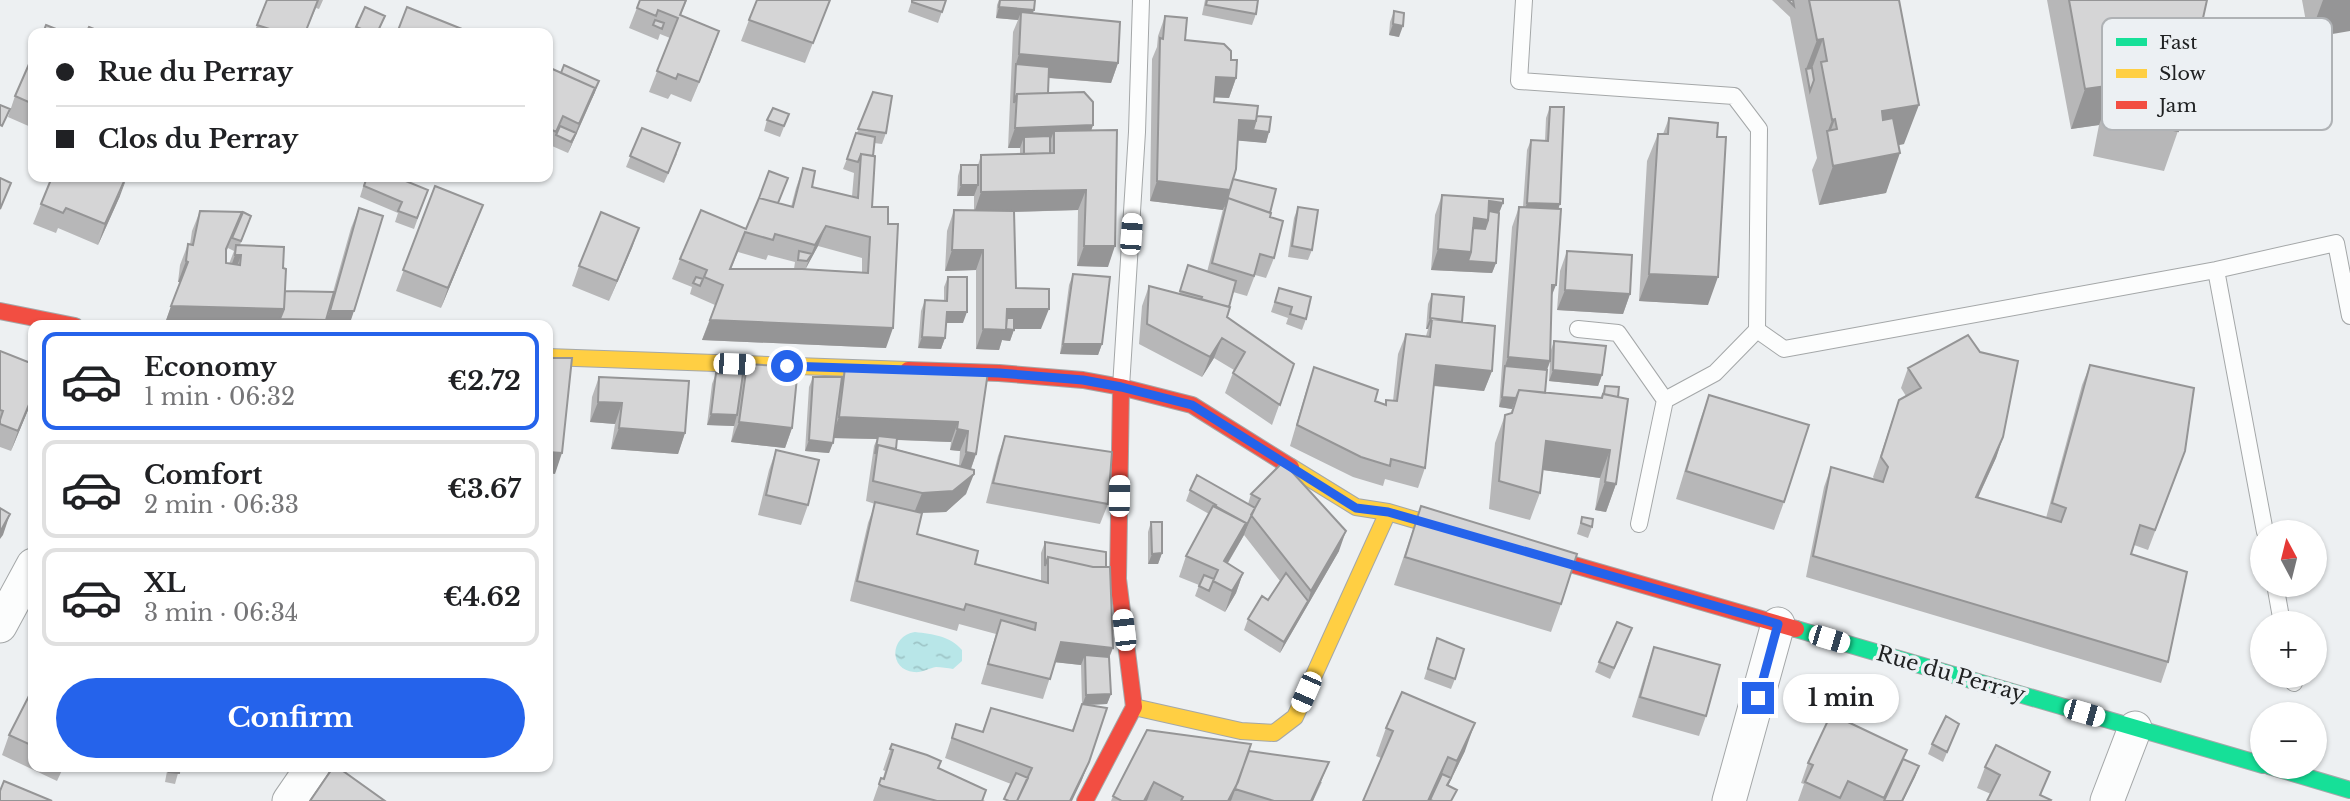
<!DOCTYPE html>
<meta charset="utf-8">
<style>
:root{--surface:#fff;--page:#f6f6f6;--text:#202124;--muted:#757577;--line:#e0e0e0;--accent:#2563eb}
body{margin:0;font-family:"Libre Baskerville",serif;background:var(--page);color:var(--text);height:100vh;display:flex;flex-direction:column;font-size:26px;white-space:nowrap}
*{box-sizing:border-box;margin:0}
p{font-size:23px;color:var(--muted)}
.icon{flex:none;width:38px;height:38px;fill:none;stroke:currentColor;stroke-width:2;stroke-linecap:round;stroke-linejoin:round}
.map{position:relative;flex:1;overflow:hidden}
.panel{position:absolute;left:28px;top:320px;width:525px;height:452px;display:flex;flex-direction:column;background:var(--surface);border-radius:14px;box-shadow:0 2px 5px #0004}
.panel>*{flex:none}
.banner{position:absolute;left:28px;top:28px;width:525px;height:154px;border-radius:14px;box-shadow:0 2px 5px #0004;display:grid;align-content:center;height:154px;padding:0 28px;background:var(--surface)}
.needle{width:46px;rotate:353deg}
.tools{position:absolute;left:2250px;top:520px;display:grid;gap:14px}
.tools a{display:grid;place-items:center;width:77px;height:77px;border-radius:50%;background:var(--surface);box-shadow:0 2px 5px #0004;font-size:35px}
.end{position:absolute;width:32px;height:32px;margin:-16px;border:9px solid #2563eb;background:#fff;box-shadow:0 0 0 4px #fff}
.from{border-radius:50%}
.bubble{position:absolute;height:49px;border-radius:24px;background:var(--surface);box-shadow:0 2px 5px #0004;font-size:23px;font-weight:700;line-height:49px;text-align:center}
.car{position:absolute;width:21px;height:42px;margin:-21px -10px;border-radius:9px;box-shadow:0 0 5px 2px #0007;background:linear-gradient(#fff 24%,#345 0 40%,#fff 0 76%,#345 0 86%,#fff 0)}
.banner b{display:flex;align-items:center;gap:24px;height:66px;font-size:26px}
.banner b+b{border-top:2px solid var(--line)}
.banner i{width:18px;height:18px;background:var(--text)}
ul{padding:12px 0 0;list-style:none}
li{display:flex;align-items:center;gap:21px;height:98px;margin:0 14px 10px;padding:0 14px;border:4px solid var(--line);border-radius:14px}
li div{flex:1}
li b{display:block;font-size:26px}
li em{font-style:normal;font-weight:700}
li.current{border-color:var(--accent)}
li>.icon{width:63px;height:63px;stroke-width:1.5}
.action{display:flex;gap:14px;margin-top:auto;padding:14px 28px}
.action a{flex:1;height:80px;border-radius:42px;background:var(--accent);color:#fff;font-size:28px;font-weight:700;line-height:80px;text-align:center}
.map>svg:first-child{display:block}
.water{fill:url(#water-ripples)}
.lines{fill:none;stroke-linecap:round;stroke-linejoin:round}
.lane-casing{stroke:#a4a7a8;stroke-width:18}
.street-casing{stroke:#a4a7a8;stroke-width:35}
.fast-casing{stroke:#a4a7a8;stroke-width:18}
.slow-casing{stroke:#a4a7a8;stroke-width:18}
.jam-casing{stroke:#a4a7a8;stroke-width:18}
.lane{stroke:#fcfdfd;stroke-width:16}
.street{stroke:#fcfdfd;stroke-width:33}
.fast{stroke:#16e098;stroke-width:16}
.slow{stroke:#ffcf43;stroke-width:16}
.jam{stroke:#f24e42;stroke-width:16}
.wall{fill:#b7b7b8;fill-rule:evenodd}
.shaded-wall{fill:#959596}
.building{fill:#d5d5d6;stroke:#959596;stroke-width:2;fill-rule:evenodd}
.route{stroke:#2563eb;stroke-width:9}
.labels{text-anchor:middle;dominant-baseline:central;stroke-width:7;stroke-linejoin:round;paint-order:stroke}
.street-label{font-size:21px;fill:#202223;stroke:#ecf0f3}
.key{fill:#ecf0f3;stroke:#afb2b5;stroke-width:2}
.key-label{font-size:19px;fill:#202223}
</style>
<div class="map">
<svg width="2350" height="801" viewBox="0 0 2350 801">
<defs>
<pattern id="water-ripples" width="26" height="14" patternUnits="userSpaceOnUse" patternTransform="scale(1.75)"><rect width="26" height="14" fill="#b8e6e8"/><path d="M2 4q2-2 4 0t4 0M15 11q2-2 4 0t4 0" fill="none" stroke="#9ec5c7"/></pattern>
</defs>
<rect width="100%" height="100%" fill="#edf0f2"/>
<path class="water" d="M915,632C933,634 950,636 962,650V661L953,669C948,668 941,667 936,667C929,668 922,673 914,672C889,670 889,636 915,632Z"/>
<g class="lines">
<defs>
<path id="lane" d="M1524,0L1519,81L1734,96L1759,129L1757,330L1784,349L2216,270L2336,243L2350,316
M2216,270L2265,532
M1578,329L1618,333L1665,400
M1121,387L1137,132L1141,0
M1639,524L1665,400L1715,373L1757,330
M2275,584L2282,623
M2292,676L2294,683"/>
<path id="street" d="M0,626L33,565
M289,801L313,766
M1729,801L1778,624
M2107,801L2135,728"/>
<path id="fast" d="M1796,629L2263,765
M2269,766L2350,790"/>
<path id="slow" d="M548,357L908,370
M1291,467L1356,507L1388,512L1467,535
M1134,707L1241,731L1274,733L1295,717L1388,512"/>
<path id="jam" d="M0,311L75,326
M908,370L999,373L1083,380L1121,387L1192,405L1291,467
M1522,550L1796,629
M1085,801L1134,707L1118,579L1121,387"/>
</defs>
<use href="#lane" class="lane-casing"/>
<use href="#street" class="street-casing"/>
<use href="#fast" class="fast-casing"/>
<use href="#slow" class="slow-casing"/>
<use href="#jam" class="jam-casing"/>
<use href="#lane" class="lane"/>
<use href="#street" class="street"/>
<use href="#fast" class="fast"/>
<use href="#slow" class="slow"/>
<use href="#jam" class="jam"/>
</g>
<path class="wall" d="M267,0H323L319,9L316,8L305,33H254Z
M640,0H687L681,15L712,51L691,102L671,94L668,99L649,92L670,38L660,34L658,40L629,28Z
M830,0L805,63L741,41L749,20Z
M912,0H946L938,23L908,12Z
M999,0H1035L1033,13L1118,63L1111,83L1048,78V93L1093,125L1091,131L1108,267L1077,266L1078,210L1014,212L1016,288L1041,329H1014L1010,341L1002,340L999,350L976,349V270L945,271L947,231L954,210L974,211V196H957L958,176L961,165H978L981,155L1020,154V148H1008L1013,32L1018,20L996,18L997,5Z
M1205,0H1258L1256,14L1252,25L1202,15Z
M1772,0H1899L1904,144L1899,145L1886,193L1819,205L1812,170L1817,158L1790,17Z
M2047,0H2207L2178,131L2164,171L2093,156L2099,125L2071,129Z
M2302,0H2350L2309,38Z
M1394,11L1399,37L1389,35L1390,22Z
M385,16L378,33H354L356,27Z
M1165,16L1185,40L1231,60L1236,78L1229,98L1214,97V102L1269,132L1266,143L1237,140L1233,179L1270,213L1274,258L1266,278L1255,275L1247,296L1233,292L1227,317L1294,364L1272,425L1225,393L1234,370L1214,358L1202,377L1139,344L1142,306L1149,286L1179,294L1188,265L1207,272L1223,209V210L1150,201L1152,59L1157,47L1158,36Z
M33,55V128L8,117L15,96Z
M548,67L561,73L595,92L568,153L552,146L549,152H548Z
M873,92L886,133L882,144L874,143L872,207L886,348L702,340L715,305L690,294L692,287L672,279L680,259L746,229L778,203L791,207L796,188L803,168L812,187L852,196L854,173L843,169ZM818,246L862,258V272L805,269ZM738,252L766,260L768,255L795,262L794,269H731Z
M1550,107L1559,209L1551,296L1550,353L1554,341L1602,375L1598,386L1549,381L1550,362L1547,370L1545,393L1601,397L1605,386L1618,397L1616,484L1606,512L1595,510L1600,478L1543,470L1540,493L1530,520L1489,509L1495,443L1505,415L1511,413L1512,409L1499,407L1512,227L1519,207H1523L1527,150L1531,140L1545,141L1546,118Z
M789,114L780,137L764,131L767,120Z
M1669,118L1708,305L1639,301L1647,161L1658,134H1663Z
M642,128L677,154L664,183L626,167Z
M366,177H396L428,190L414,229L395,222L398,213L360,197Z
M435,186L483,205L441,308L396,291Z
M1442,195L1503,203L1499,213L1496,263L1492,273L1431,270L1435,215Z
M120,196L98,245L58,228L56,233L33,224L41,204Z
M1298,207L1312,250L1308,260L1288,257L1294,218Z
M359,208L349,326H164L180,282H178L180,265L188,244L190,245L192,231L200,211L251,216L240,245L283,268L285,291L333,292L351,228ZM228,248L234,251L229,264L226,263V252Z
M639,228L609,301L572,286L579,266Z
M1567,251L1630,294L1623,314L1557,310L1560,271Z
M1073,274L1102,344L1098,355L1060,354L1069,285Z
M948,277L963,323H946L945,338L941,349L918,348L921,311L925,300L944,301V287Z
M1279,288L1306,319L1302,330L1286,324L1288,318L1271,312Z
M1432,294L1461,323L1492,371L1484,391L1433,386L1425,468L1418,488L1385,479L1383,486L1353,477L1290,446L1307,388L1314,367L1375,401L1385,404L1386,400L1393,401L1398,354L1406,334L1426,336L1428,329H1426L1428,304Z
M0,351L33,364V398L11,451L0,447Z
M747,364L792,428L785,448L731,442L734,426L707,425L712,384L716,373L743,374Z
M2090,365L2178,471L2148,550L2134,545L2131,554L2168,662L2161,683L1806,577L1824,487L1831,467L1875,480L1873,477L1899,400L1906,396L1901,388L1908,368L2003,437L1996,458L1978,498L2046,518L2082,385Z
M845,368L988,372L976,454L971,469L966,494L946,512L922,513L917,534L975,564L1041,581V553L1045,542L1109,657L1111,694L1107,704L1090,705L1089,762L1081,782L1004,799L1011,784L945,758L956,724L982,732L991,708L1072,730L1082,704L1081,665L1055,662L1043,699L981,684L996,634L959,624L957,631L850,601L868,523L875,504L866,501L874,446L877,439L834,438L829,453L805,451L809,387L813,377H842ZM897,440L951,442L950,450L960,451L959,466L896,449Z
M599,377L685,433L678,454L611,449L615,424L590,422L592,397Z
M1709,395L1784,502L1774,530L1676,499L1699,423Z
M1005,436L1108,504L1100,524L986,503L998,456Z
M776,450L808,505L801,525L758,515L769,470Z
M1283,462L1339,551L1280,653L1244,630L1248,619L1268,600L1280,581L1244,535L1228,563L1243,573L1236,593L1225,612L1195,596L1199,585L1179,577L1186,556L1209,514L1186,501L1190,490L1248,504L1251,494Z
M1421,506L1561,604L1551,632L1394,585Z
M1582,517L1592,527L1588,538L1577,534Z
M1151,522L1162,553L1158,564H1148V532Z
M1437,638L1455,679L1451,689L1424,679Z
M1628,639L1610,679L1595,672L1599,662Z
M1654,647L1706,716L1699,736L1632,717L1647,667Z
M33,688V766H64L57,781L2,755L9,735Z
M1959,724L1943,762L1928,754L1932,744Z
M1386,728L1465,751L1448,786L1452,801H1363L1381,758L1376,756Z
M892,744L938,768L985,801H873L881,778H883L885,771L883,770Z
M1249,752L1322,782L1313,801H1111L1113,796Z
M1903,759L1919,766L1903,801H1798L1804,784L1801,783L1808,763Z
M168,766H180L175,784L165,782Z
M1985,767L2041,795L1991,794L1977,788Z"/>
<path class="shaded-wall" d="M2323,0H2350V31L2309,38Z
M999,7L1034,10L1030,20L1021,12L1018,20L996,18Z
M1393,24L1403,26L1399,37L1389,35Z
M719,31L712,51L691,102L699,82Z
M1823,39L1808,79L1806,69L1817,40Z
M1019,54L1118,63L1111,83L1015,75L1016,64Z
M1216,77L1236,78L1229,98L1209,97Z
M599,81L595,92L568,153L579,124L595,88Z
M2114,85L2099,125L2071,129L2085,89Z
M1919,105L1904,144L1867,151L1882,111Z
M1835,119L1828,138L1827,133L1832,120Z
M1239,120L1256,121L1269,132L1266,143L1231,140Z
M1093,125L1086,146L1054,131L1048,147L1024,137L1020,148H1008L1015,128Z
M1900,153L1886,193L1819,205L1833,166Z
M127,177L120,196L98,245L105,224Z
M1157,181L1230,190L1223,210L1150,201Z
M961,185H978L974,196H957Z
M1086,190L1078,210L974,213L981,192Z
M1489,201L1503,203L1495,223L1481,240L1470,238L1474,218Z
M1527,203L1560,204L1556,215L1523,214Z
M483,205L475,226L441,308L448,288Z
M826,226L818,246L804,272L815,245Z
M639,228L632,248L609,301L617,281Z
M1084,246H1115L1108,267L1077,266Z
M1438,249L1471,252L1496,263L1492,273L1431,270Z
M952,250H983L976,270L945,271Z
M235,255H241L234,276L228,275Z
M186,261L188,262L181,282H178Z
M1649,274L1718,277L1708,305L1639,301Z
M1552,285H1556L1548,305Z
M1565,290L1630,294L1623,314L1557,310Z
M171,306L284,309L326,320L330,311H354L349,326H164Z
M1007,309H1049L1041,329H1005L1014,330L1010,341L1002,340L999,350L976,349L983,329Z
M947,312H967L963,323H943Z
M1430,318L1462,322L1432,319L1428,329H1426Z
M710,320L893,328L886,348L702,340Z
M922,337L945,338L941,349L918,348Z
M1222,338L1214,358L1202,377L1210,357Z
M1063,344H1102L1098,355L1060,354Z
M1508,357L1550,361L1543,381L1505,366Z
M1436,365L1492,371L1484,391L1428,385Z
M1553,370L1602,375L1598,386L1549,381Z
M33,395V398L11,451L18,431Z
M1502,397L1516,398L1512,409L1499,407Z
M598,402L622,403L615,424L590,422Z
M711,414L737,415L734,426L707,425Z
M839,417L958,422L951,442L877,439L878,436L877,439L831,438Z
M739,422L792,428L785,448L731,442Z
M619,428L685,433L678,454L611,449Z
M957,429L968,431L960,451L950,450Z
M2003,437L1996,458L1969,517L1976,497Z
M809,440L833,443L829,453L805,451Z
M1546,441L1610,450L1600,478L1536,469Z
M548,452L562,453L555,474L548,473Z
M966,452L976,454L969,474L958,472Z
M974,474L966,494L946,512L914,513L922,493Z
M1605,482L1616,484L1606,512L1595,510Z
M10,514L3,535L0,539V532Z
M1246,523L1248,524L1244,535L1217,581L1224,561Z
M1346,531L1339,551L1280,653L1284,642L1308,601L1311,591Z
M1162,553L1158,564H1148L1152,554Z
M1243,573L1236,593L1225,612L1232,591Z
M1061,642L1113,648L1105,668L1085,655L1081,665L1053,662Z
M1111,694L1107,704L1082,705L1086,695Z
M1475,723L1465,751L1443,796L1457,761Z
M1448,757L1438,785L1430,801H1428Z
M1089,762L1081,782L1072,801H1070Z
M1329,762L1313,801H1311Z
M1919,766L1915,777L1903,801H1902Z
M1154,782L1147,801H1144Z
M1238,782L1231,801H1228Z"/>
<path class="building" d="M267,0H318L305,33H282L257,25Z
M640,0H686L680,15L719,31L699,82L678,74L676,79L657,71L678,18L658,10L656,16L637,8Z
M757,0H830L813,43L749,20Z
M912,0H946L942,12L912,2Z
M1000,0H1035L1034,10L999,7Z
M1207,0H1258L1256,14L1206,5Z
M1788,0H1793L1794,6Z
M1809,0H1899L1919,105L1882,111L1883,120L1893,118L1900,153L1833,166L1827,131L1837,129L1835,119L1832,120L1821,62L1827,61L1823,39L1817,40Z
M2069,0H2207L2178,131L2108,116L2114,85L2085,89Z
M365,7L385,16L377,33H372L356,27Z
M407,7L472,33H397Z
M1394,11L1404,13L1403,26L1393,24Z
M1021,12L1120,22L1118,63L1019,54Z
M1165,16L1187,18L1185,40L1224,44L1231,51V60H1237L1236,78L1216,77L1214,102L1258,106L1256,121L1239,120L1236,169L1230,190L1157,181L1160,38L1163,39Z
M655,20L664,23L662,29L653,25Z
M46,25L66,33H43Z
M89,27L99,31V33H86Z
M33,55V104L15,96Z
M1016,64L1049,67L1048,93L1017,94L1014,103Z
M564,65L599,81L591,98L595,88L561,73Z
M548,67L595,88L579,124L563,116L556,132L548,128Z
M1812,68L1814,80L1810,91L1806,69Z
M873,92L892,96L886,133L858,129Z
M1084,92L1093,102V125L1015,128L1017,94Z
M0,105L10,109L2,126L0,125Z
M1550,107H1564L1560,204L1527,203L1531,140L1548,141Z
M773,108L789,114L784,126L767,120Z
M1257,116L1271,117L1269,132L1253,130Z
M1669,118L1718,123L1717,137H1726L1718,277L1649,274L1658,134H1668Z
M560,126L576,133L571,142L556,135Z
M642,128L680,143L668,173L630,156Z
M1117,130L1115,246H1084L1086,190L981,192V155L1054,153V131Z
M856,133L875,137L873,156L861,154L858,162L847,159Z
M1050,136V153L1024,154V137Z
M861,154L875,156L872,207H888V224H898L893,328L710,320L723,285L704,277L707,270L680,259L701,210L746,229L759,198L793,207L803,168L815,171L812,187L858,198ZM826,226L870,237L868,273L802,269H730L745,232L773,240L775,234L815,245Z
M961,165H978V185H961Z
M769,171L788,178L778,203L759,198Z
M52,177H126L105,224L66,208L63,213L41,204Z
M367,177H396L428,190L417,218L398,211L402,202L364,186Z
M0,178L11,183L0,209Z
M1233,179L1276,189L1270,213L1228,198L1225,207Z
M435,186L483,205L448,288L403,270Z
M1442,195L1503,199V203L1489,201L1488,220L1474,218L1471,252L1438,249Z
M1228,198L1271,213L1270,217L1283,221L1274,258L1260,254L1254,276L1212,263Z
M1298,207L1318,210L1312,250L1292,246Z
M1519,207L1561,209L1556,285H1552L1550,361L1508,357Z
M359,208L383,216L354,311H330Z
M954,210L1014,211L1016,288L1049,289V309H1007L1006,330L983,329V250H952Z
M200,211L242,212L226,249V263L240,265L241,255H235L236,245L284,247L283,268L286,269L284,309L171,306L188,262L186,261L188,244L193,245Z
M1489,211L1499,213L1496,263L1468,261L1471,252L1473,228L1485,229L1488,220Z
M243,212L251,216L241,241L232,238Z
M601,212L639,228L617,281L579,266Z
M799,251L812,254L807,261L798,260Z
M1567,251L1632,255L1630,294L1565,290Z
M1188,265L1236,281L1229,307L1201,299L1202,297L1180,291Z
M1073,274L1110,277L1102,344H1063Z
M696,277L703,279L700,286L693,283Z
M948,277H967V312H947L945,338L922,337L925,300L947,301Z
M1149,286L1230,307L1227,317L1294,364L1280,405L1233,373L1245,352L1222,338L1210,357L1147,324Z
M1279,288L1311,297L1306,319L1290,314L1292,307L1275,302Z
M285,291L334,292L326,320L280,319L284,309Z
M1432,294L1464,297L1462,322L1430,318Z
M1007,318H1014V330L1006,329Z
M1432,319L1495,326L1492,371L1436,365L1425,468L1391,459L1390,466L1361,457L1297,425L1314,367L1378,390L1375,401L1386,405V400L1397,401L1406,334L1430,337Z
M1968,335L1980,352L2018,361L2003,437L1976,497L2061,522L2066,508L2052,503L2090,365L2194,388L2185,451L2155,530L2140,525L2131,554L2187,572L2168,662L1813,556L1831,467L1883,482L1888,467L1881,457L1899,400L1921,388L1908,368Z
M1554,341L1606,346L1602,375L1553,370Z
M0,351L33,364V395L18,431L0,424V420L3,411L0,410Z
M548,358H572L562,453L548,452Z
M747,364L798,367L792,428L739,422Z
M1505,366L1547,370L1545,393L1519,390L1516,398L1502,397Z
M845,368L988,372L976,454L966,452L968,431L957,429L958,422L839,417Z
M716,373L743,374L737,415L711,414Z
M599,377L689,381L685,433L619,428L622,403L598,402Z
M813,377H842L833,443L809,440Z
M1605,386L1619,387L1618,397L1604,394Z
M1519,390L1602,398L1603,394L1628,399L1616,484L1605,482L1610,450L1546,441L1540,493L1499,481L1505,415L1512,413Z
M1709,395L1809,425L1784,502L1686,471Z
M878,436L897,438L896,449L878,445L875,454Z
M1005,436L1112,452L1108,504L993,483Z
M878,445L974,470V474L953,491L922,493L873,481Z
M776,450L819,460L808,505L766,495Z
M1283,462L1346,531L1311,591L1251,515L1260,499L1251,494Z
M1197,475L1255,508L1243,533L1246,523L1215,506L1216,505L1190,490Z
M875,502L922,513L917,534L978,551L975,564L1048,583V557L1093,567H1110L1113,648L1061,642L1050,679L988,664L1001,620L1035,630L1036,623L966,604L964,610L857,581Z
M1213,506L1246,523L1224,561L1243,573L1232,591L1213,581L1218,570L1186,556Z
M1421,506L1577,554L1561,604L1405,557Z
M0,508L10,514L0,532Z
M1582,517L1593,519L1592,527L1581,523Z
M1151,522H1162V553L1152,554Z
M1045,542L1106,552V567H1093L1048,557L1045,566Z
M1286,573L1308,601L1284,642L1248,619L1262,596L1268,600Z
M1204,575L1214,579L1209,591L1199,586Z
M1617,622L1632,628L1614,668L1599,662Z
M1437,638L1464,649L1455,679L1428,669Z
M1654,647L1720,665L1706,716L1640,697Z
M1085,655L1109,657L1111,694L1086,695Z
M33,688V746L9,735Z
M1402,692L1475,723L1457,761L1448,757L1428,801H1429H1363L1393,731L1386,728Z
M1082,704L1107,708L1089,762L1070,801H1017L1032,768L952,738L956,724L983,732L991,708L1073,731Z
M1831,714L1907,750L1884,798L1848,781L1840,798L1805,782L1813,765L1808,763Z
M1946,716L1959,724L1947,752L1932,744Z
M1147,730L1251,744L1238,782L1228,801H1181L1183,797L1154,782L1144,801H1122L1113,796Z
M892,744L927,755L941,761L938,768L986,790L982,801H937L882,786L879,784L881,778L884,779L893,750L890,749Z
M1996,745L2050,772L2040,795L2051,800L2050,801H1987L2000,775L1985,767Z
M1249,751L1329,762L1311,801H1274L1235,789Z
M1903,759L1919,766L1902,801H1884Z
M170,766H180L179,773L169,772Z
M334,766H336L385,801H310Z
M1016,773L1028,778L1017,801H1009L1004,799Z
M1442,774L1451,778L1447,785L1457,790L1451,801H1433L1430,800Z
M4,781L52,801H0V791Z"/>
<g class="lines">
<path class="route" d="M787,366L999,373L1083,380L1121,387L1192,405L1356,508L1388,512L1778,624L1758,698"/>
</g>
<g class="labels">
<g class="street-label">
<text transform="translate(1951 674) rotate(16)">Rue du Perray</text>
</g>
</g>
<rect x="2102" y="18" width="230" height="112" rx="10" class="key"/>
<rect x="2116" y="38" width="31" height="8" fill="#16e098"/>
<rect x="2116" y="69" width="31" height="9" fill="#ffcf43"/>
<rect x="2116" y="101" width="31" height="8" fill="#f24e42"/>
<g class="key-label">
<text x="2159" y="49">Fast</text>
<text x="2159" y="80">Slow</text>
<text x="2159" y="112">Jam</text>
</g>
</svg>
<div class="tools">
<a><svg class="needle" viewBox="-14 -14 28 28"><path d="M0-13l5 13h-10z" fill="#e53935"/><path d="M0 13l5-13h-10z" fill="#757577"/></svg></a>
<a>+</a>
<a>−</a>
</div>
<i class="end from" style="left:787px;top:366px"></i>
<i class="end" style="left:1758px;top:698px"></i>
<div class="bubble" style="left:1783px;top:674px;width:116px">1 min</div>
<i class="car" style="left:1131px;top:234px;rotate:4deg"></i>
<i class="car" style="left:734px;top:364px;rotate:92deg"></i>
<i class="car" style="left:1119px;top:496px;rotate:1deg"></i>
<i class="car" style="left:1124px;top:630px;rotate:353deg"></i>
<i class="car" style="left:1829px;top:639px;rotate:107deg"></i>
<i class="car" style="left:1306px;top:692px;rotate:204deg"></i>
<i class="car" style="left:2084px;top:713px;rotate:106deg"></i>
<div class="banner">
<b><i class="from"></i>Rue du Perray</b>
<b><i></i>Clos du Perray</b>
</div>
<section class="panel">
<ul>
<li class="current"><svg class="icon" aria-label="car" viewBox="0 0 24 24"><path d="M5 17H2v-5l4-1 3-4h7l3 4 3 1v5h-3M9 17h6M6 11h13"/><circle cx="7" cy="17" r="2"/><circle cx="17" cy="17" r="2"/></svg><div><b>Economy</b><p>1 min · 06:32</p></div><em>€2.72</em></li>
<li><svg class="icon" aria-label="car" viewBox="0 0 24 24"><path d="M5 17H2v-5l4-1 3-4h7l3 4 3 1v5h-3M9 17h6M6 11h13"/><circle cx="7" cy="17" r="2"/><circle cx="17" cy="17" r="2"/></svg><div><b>Comfort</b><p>2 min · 06:33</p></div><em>€3.67</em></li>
<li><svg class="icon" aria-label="car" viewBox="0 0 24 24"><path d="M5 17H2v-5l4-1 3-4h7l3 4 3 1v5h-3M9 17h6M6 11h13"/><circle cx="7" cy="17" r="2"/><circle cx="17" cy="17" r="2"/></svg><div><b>XL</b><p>3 min · 06:34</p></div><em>€4.62</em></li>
</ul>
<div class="action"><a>Confirm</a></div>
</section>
</div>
